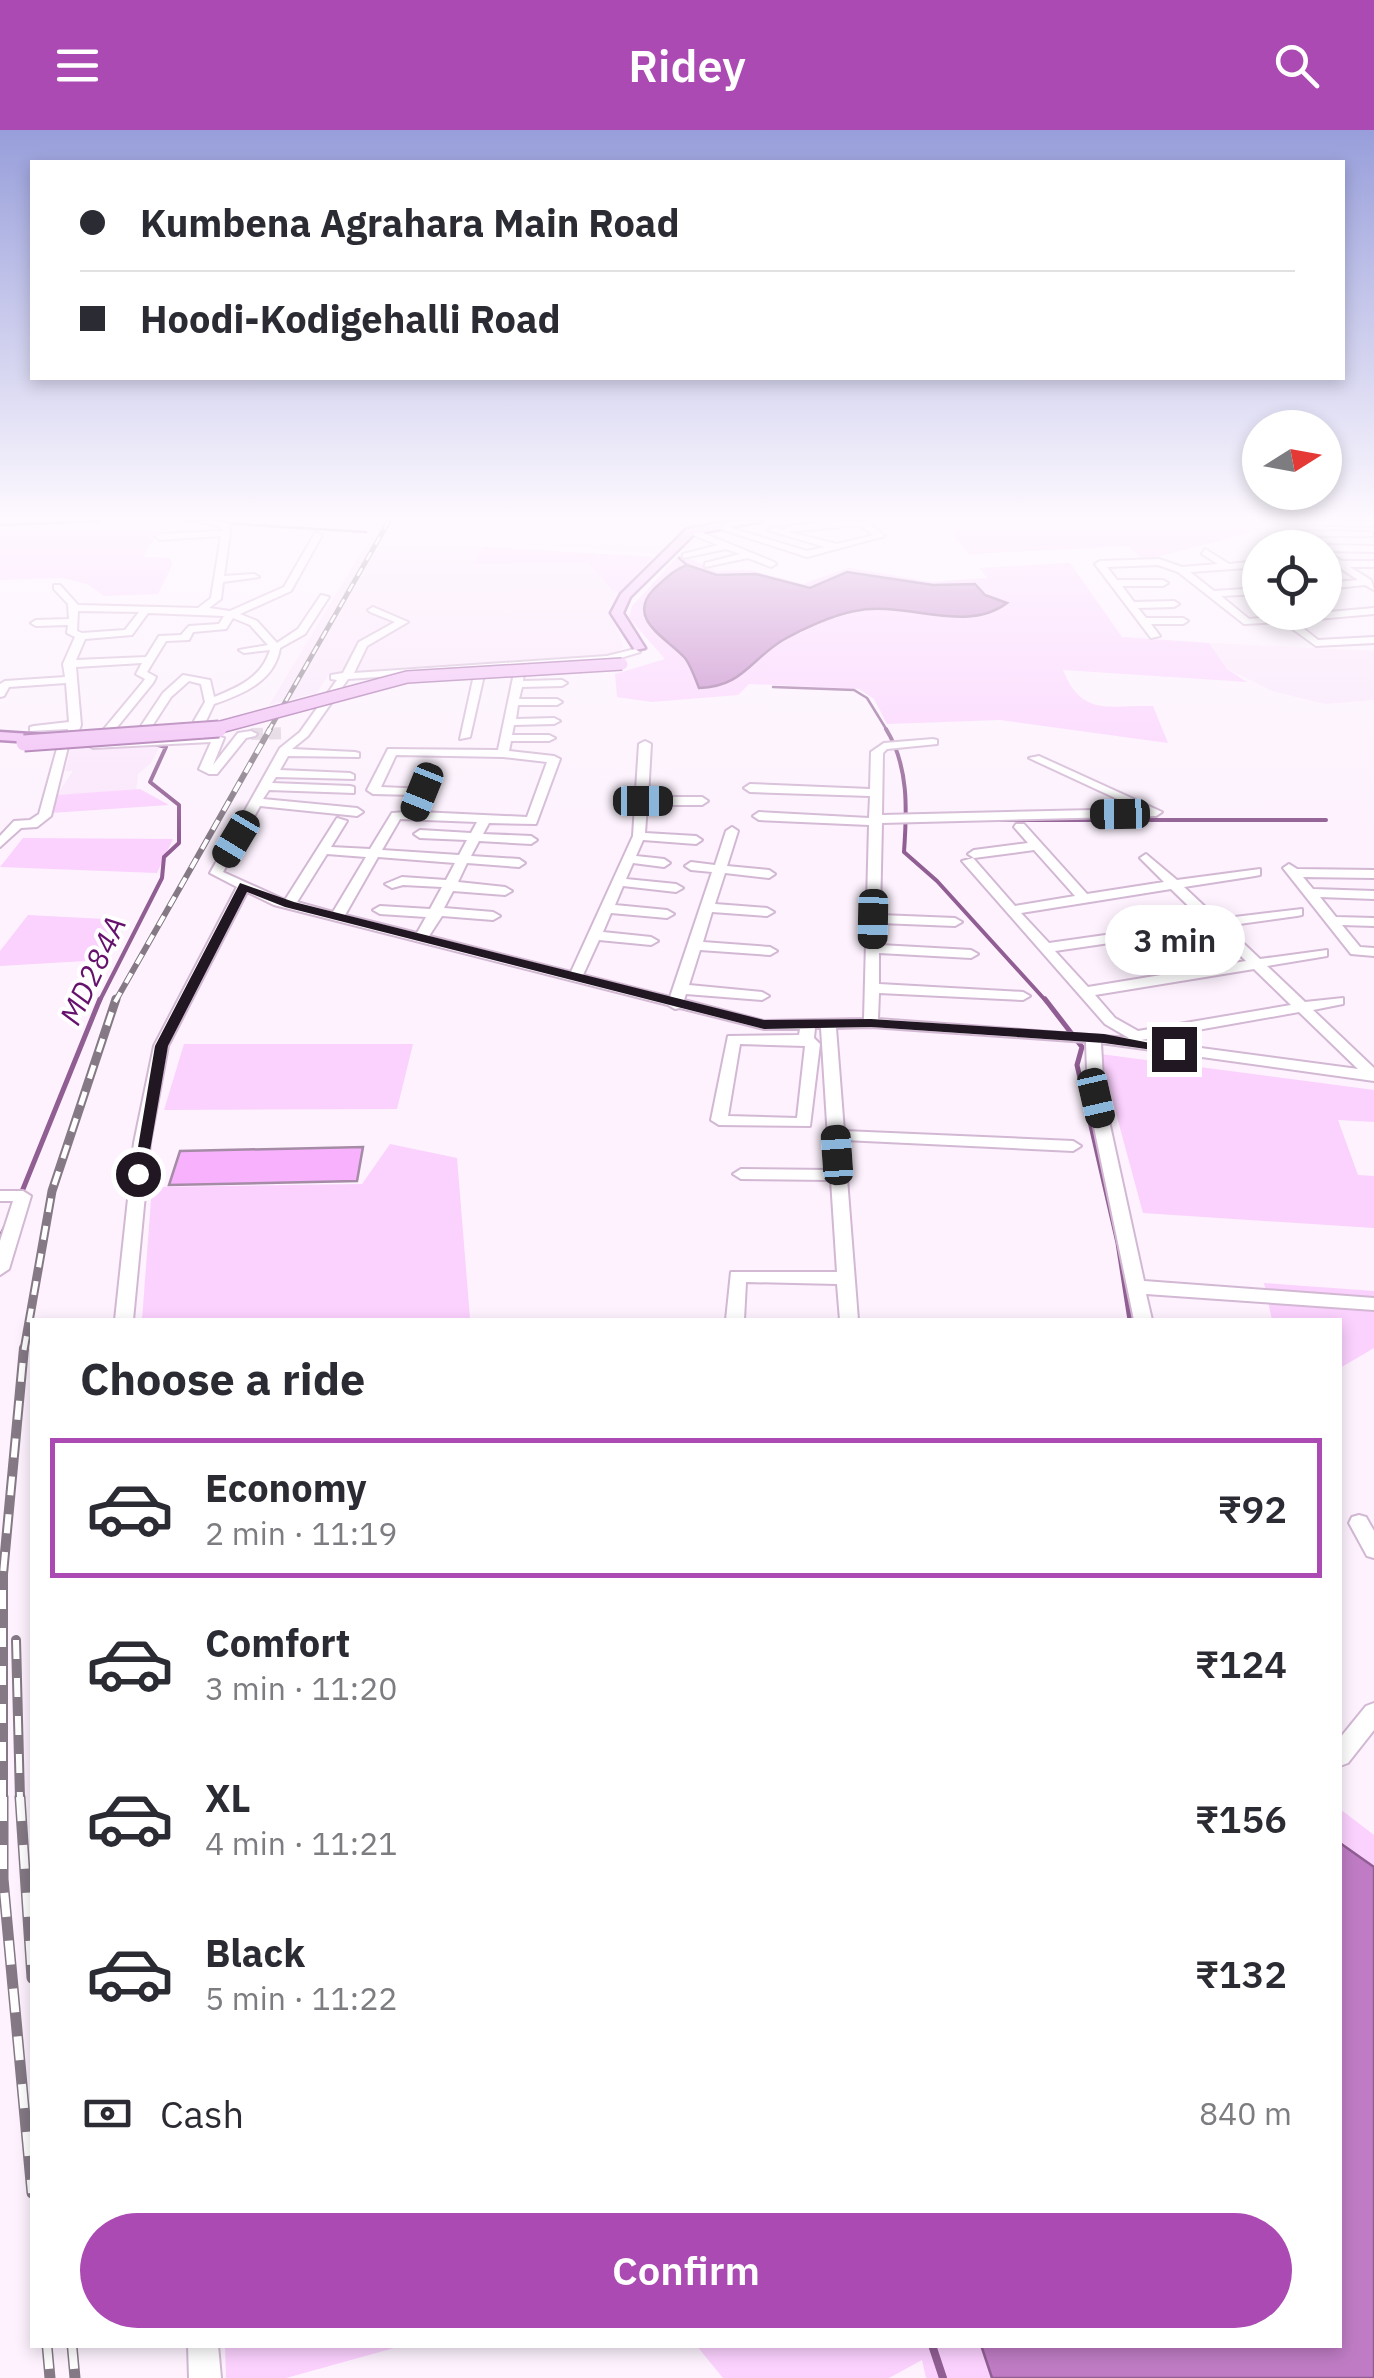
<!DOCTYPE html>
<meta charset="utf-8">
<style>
:root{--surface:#fff;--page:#f2f2f3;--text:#2b2b33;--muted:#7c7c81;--line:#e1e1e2;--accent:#aa4ab2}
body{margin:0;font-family:"IBM Plex Sans",sans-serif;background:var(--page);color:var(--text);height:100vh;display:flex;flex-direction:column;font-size:38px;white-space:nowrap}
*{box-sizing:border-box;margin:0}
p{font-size:32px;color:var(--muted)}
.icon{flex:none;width:55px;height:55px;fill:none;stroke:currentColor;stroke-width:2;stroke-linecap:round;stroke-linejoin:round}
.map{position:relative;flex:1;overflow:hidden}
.drawer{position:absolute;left:30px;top:1188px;width:1312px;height:1030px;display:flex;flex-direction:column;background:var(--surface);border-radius:0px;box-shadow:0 5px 15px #0003}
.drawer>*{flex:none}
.banner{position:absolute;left:30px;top:30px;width:1315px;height:220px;border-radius:0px;box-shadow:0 5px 15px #0003;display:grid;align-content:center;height:220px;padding:0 50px;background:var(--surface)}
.needle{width:65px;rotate:79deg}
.fabs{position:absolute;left:1242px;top:280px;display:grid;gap:20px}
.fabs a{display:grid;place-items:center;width:100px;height:100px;border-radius:50%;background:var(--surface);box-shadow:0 5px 15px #0003;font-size:50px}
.end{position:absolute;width:45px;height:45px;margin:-22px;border:12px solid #211722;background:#fff;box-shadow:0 0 0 5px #fff}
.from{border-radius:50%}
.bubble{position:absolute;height:70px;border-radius:35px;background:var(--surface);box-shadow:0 5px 15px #0003;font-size:32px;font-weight:600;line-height:70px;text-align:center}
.car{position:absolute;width:30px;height:60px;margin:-30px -15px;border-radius:12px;box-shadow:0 0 8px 2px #0007;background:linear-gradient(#222 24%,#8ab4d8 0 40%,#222 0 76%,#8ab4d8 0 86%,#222 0)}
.banner b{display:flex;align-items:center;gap:35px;height:95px;font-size:38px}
.banner b+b{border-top:2px solid var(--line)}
.banner i{width:25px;height:25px;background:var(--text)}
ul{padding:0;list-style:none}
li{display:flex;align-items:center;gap:30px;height:140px;margin:0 20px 15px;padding:0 30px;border:5px solid transparent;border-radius:0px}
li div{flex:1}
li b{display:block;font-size:38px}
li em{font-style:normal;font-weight:600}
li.active{border-color:var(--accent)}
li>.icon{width:90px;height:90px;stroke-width:1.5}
h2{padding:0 50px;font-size:45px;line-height:120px}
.pay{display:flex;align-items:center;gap:25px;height:110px;padding:0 50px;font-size:38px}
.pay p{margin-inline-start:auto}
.button{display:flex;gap:20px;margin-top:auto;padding:20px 50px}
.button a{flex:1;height:115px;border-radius:60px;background:var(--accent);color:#fff;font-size:40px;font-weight:600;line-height:115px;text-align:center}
header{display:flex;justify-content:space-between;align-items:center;height:130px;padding:0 50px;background:var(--accent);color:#fff;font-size:45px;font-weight:600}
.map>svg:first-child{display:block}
.built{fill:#fae6fb}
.green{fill:#fbd1fe}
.water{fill:#bf7cc4;stroke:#905e93;stroke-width:2.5}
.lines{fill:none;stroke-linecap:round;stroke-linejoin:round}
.stream-far3{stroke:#905e93;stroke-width:2.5}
.stream-far2{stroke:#905e93;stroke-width:4}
.stream-far1{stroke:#905e93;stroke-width:5}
.stream{stroke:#905e93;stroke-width:8}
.building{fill:#f7b1fd;stroke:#a58ba6;stroke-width:2.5}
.minor-tunnel{stroke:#dcd1dd;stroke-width:12;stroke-dasharray:12 6;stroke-linecap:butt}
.minor-casing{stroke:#d3b8d4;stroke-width:4}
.major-casing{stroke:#a266a7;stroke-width:5}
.minor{fill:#fff;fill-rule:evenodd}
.major{fill:#f1bdf5;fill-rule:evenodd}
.rail-far4-casing{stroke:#847985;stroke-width:5}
.rail-far3-casing{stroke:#847985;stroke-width:6}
.rail-far2-casing{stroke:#847985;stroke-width:9}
.rail-far1-casing{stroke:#847985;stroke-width:10}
.rail-casing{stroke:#847985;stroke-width:11}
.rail-far4{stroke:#fff;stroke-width:2.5;stroke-dasharray:9;stroke-linecap:butt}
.rail-far3{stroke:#fff;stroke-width:4;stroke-dasharray:11;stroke-linecap:butt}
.rail-far2{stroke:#fff;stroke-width:5;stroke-dasharray:14;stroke-linecap:butt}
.rail-far1{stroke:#fff;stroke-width:6;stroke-dasharray:19;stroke-linecap:butt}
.rail{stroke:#fff;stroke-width:8;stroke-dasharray:24;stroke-linecap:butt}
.major-bridge-far1-casing{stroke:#a266a7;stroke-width:14;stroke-linecap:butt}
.major-bridge-casing{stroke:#a266a7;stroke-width:19;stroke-linecap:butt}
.major-bridge-far1{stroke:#f1bdf5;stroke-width:11}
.major-bridge{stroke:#f1bdf5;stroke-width:15}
.route{fill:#211722}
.labels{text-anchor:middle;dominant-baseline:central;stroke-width:8;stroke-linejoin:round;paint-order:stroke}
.water-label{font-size:30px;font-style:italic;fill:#66126d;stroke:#fff}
</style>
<header><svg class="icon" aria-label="menu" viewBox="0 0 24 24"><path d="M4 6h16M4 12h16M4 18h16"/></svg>Ridey<svg class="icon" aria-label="search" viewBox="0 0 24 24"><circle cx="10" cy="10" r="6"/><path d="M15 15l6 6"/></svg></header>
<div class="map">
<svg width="1374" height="2248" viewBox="0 0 1374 2248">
<rect width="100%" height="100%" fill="#fdf2fe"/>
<path class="built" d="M365,391H684L687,394L657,424L417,407L483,417L475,434L588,433L613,461L620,462L608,478L624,517L612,526L329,544L317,563L269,575L367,413L361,398Z
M1209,513L1374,521V570L1325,574L1272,561L1227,539Z
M161,614L151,633L138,644L136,661L57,665L73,641H65L71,618Z"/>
<path class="green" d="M165,391L143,427L170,428L172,435L158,464L104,466L87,454L63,448L0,450V392Z
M1014,391H1250L1261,400L1144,430L1128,416L969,424L950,400L1017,395Z
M483,417L653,427L620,462L613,461L588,433L474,434Z
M680,424L717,441L750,440L803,454L849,438L931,452L987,448L980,438L1070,433L1122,507L1209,513L1227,539L1247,552L1063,540C1082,587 1108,575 1153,576L1168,613L1000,590L887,594L874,569L859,559L749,554L738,565L652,572L617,567L615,544L665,529L629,488L632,476Z
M140,659L169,675L51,683L57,665Z
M23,708L173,709L157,743L0,737Z
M28,785L123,790L102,830L0,836V821Z
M184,914H413L397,979L164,980Z
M1100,924L1374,960V992L1338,990L1358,1045L1374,1046V1098L1143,1083Z
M390,1014L457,1028L470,1188L494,1190H142L152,1057L362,1054Z
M1264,1153L1374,1161V1218L1340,1238V1190H1272Z
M1340,1679L1374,1705V1737L1340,1713Z
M225,2215H405L286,2248H226Z
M696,2215H981L992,2248H926L922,2230L889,2248H723Z"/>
<path class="water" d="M687,435L717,445L756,444L810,458L847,442L933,455L975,454L985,465L1007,473C965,505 904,470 855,481C833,485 802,499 783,510C750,530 742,557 699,558C695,548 691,536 685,528C667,508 625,489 654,459C665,449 673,440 687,435Z
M1340,1713L1374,1737V2248H992L981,2215H1340Z"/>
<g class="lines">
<path class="stream-far3" d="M186,391L366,402
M0,395L100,391
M679,428L687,435
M773,557L854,560L867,568L888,602"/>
<path class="stream-far2" d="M886,599C909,636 907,680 904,722L937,751L1047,872
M984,690H1326
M99,872L162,748L164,727L179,713V675L150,652L166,617L154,614"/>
<path class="stream-far1" d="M1045,869L1082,917L1077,935L1118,1113L1130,1190
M21,1064L100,869
M0,1108L6,1096"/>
<path class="stream" d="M932,2215L943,2248"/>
</g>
<path class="building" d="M363,1017L357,1051L169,1055L180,1021Z"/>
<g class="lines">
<path class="minor-tunnel" d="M251,604L287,603"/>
<defs>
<path id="minor" d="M199,391H220L231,395L224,446L254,444L259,447L223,452L221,469L209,478L230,481L284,457L315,403L322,405L291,461L240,484L257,491L277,513L298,499L321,465L329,467L305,504L280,518C275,551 243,564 214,574L206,591L211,605L224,608L213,635L238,603L251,601L257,604L255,606L246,608L217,644H209L199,639L211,612L93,618L87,615L93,612L200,606L194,591L205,572L201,554L189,551L171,567L147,604L137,602L163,563L183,545L210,550L214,567C239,557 262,547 270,520L244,523L239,520L268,515L250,495L233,488L226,499L193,502L189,510L166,511L147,542L156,547L153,553L109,607L99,605L143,552L145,549L136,544L142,533L76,537L81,595L76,608H68V599L30,601V597L34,596L69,592L66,553L9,557L4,566L0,567V554L5,551L65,547L63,534L75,507L67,503L68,495L36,496L31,493L36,490L69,489L68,474L54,459V455H60L78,475L198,478L211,468L221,406L160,410L156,407L160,404L222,401V397ZM78,481L139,482L125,500L82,503L77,501ZM148,483L224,486L219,494L189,496L181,505L159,506L146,527L76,530L85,509L132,505Z
M842,391H865L885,406L807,427L708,395L715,393L807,421L825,417L768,400L772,397L784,400L787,396ZM859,395L874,405L837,414L788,402Z
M1277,391H1374V396L1281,394Z
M691,398L774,432L776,434L771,437L748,428L705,437V433L740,424L726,419L683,428V424L718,415L688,403Z
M1296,401L1370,402L1374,406H1293Z
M1325,415L1374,416V422L1325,421V418H1321Z
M1205,419L1229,434L1260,431V437L1190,442L1214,461L1260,458V464L1221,466L1249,489L1374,478V484L1294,491L1318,510L1374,507V513L1316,516L1283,492L1244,494L1178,442L1158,435L1107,437L1117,450H1163L1168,453L1163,456H1122L1134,472L1174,471L1179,474L1174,477L1138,478L1146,488H1183L1188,491L1183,494H1151L1160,506L1151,508L1095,434L1100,431L1159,429L1182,437L1218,434L1202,424Z
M1325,421L1342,431H1374V437H1350L1371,450L1374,460L1365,455L1325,459V453L1358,450L1325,428Z
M373,477L408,492L367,516L354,543L607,526L635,519L640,522L607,532L348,549L308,606L292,619L355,622L359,623V627L288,626L280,640L350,643L354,645V649L276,647L272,653L350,656L354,657V663L269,660L263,669L357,678L363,682L357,686L260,676L223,742L285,770L337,688L347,691L331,717L370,719L392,683L407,682L415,665L373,664L367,660L388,619L498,620L514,543L519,540L524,543L523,551L562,550L567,553L562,556L522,557L519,569H557L562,572L557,575H518L516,589L554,588L560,591L554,594L514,595L512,605H549L555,608L549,611H511L509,621L554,626L560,629L536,694L489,693L483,704L531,706L537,710L531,714L479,711L471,726L519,729L525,733L519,737L467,733L458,752L505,757L512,761L505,765L453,761L444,778L493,782L500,786L493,790L442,786L429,806L571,842L633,706L639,614L645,611L651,614L648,667H702L708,671L702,675H647L645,703L696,706L702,710L696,714L643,710L636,726L664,729L670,733L664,737L633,733L626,749L676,754L683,758L676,762L623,756L615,775L667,780L674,784L667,788L611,783L603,802L651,807L658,811L651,815L599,810L583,845L670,867L712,742L691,740L685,736L691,732L715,735L726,701L732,697L738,701L727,736L769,740L775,744L769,748L725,743L715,774L767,778L774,782L767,786L712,782L703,812L770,817L777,821L770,825L700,820L689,855L762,862L769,866L762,870L686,864L684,870L764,891L864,889L869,695L759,690L753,686L759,682L869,688L870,666L750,662L744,658L750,654L870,659L871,622L884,613L933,609L937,610V614L887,619L883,623L882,685L1139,679L1029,628L1039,626L1162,682L1156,686L882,693L880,785L955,788L962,792L955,796L880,793V815L971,820L978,824L971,828L879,823V854L1023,862L1030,866L1023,870L879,863L878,889L1129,908L1105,894L962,731L973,728L1015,776L1075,766L1034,720L974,728L968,724L974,720L1028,713L1014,697L1016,694H1024L1087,764L1164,752L1140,728L1146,724L1177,750L1260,739V745L1255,746L1184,757L1218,789L1302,779V785L1297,786L1225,796L1260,829L1327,820V826L1267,836L1305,872L1343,868V874L1313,880L1374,938V951L1101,913L1104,968L1144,1151L1374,1168V1180L1146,1164L1152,1190H1134L1088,968L1086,912L871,897L836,898L844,1001L1073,1011L1081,1016L1073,1021L844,1010L858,1190H840L837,1154L746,1152L744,1190H726L731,1142H837L831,1050L741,1049L733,1044L741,1039L830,1040L821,898H815L814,908L820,914L810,996L719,995L711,990L728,906L799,905L800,899H764L680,878L675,879L668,875L274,775L247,762L168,916L150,1013L133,1190H115L134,1013L154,916L237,757L210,743L280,618L300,602L337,550L331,549V545L343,543L359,512L395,492L370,482L368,480ZM396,625L503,627L547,632L527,687L420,682L428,662L426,659L381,657ZM400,689L477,692L471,703L420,700L414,704L420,708L467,710L459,725L382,720ZM327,724L366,727L333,782L297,772ZM378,727L455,733L446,750L402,747L385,754L392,758L403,755L442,757L430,779L380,776L373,780L380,784L426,787L417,803L345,785ZM1171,759L1204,791L1049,813L1021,783ZM1212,798L1246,831L1088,857L1055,821ZM1254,839L1291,875L1138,901L1115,888L1095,865ZM1299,882L1358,939L1141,910ZM740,914L805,916L797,988L728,986Z
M479,542L484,545L470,607L460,609L474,545Z
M58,615L68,617L51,686L37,697L21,698L0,717V706L14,691L30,690L39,684Z
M1289,734L1297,739L1374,740V748L1303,747L1313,759L1374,761V769L1320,767L1336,787L1374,788V796L1342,795L1360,817L1374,818V826L1351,824L1283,738Z
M0,1061H23L31,1066L9,1139L0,1145V1111L13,1071H0Z
M1359,1385L1366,1387L1374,1401V1428L1367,1426L1349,1393L1352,1387Z
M1374,1573V1600L1348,1633L1340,1636V1608L1366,1576Z
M188,2215H218L221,2248H189Z"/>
<path id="major" d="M736,391H762L694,404L630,467L623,483L645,518L635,520L611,483L621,464L687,399Z
M0,602L46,605L52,609L46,613L0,610Z"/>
</defs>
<use href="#minor" class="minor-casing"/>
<use href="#major" class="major-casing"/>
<use href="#minor" class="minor"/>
<use href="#major" class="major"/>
<defs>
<path id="rail-far4" d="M268,602L389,391"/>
<path id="rail-far3" d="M115,872L270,599"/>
<path id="rail-far2" d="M24,1220L52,1061L116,869"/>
<path id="rail-far1" d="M16,1510L20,1669
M3,1669V1444L24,1218"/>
<path id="rail" d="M3,1667V1749L32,2063
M20,1667L32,1848
M47,2215L50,2248
M72,2215L75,2248"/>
</defs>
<use href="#rail-far4" class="rail-far4-casing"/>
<use href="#rail-far3" class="rail-far3-casing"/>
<use href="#rail-far2" class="rail-far2-casing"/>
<use href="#rail-far1" class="rail-far1-casing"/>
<use href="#rail" class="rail-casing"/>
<use href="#rail-far4" class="rail-far4"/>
<use href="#rail-far3" class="rail-far3"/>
<use href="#rail-far2" class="rail-far2"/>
<use href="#rail-far1" class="rail-far1"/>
<use href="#rail" class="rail"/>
<defs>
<path id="major-bridge-far1" d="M202,602L407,547L622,534"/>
<path id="major-bridge" d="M24,613L219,599"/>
</defs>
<use href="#major-bridge-far1" class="major-bridge-far1-casing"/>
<use href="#major-bridge" class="major-bridge-casing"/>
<use href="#major-bridge-far1" class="major-bridge-far1"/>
<use href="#major-bridge" class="major-bridge"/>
</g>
<linearGradient id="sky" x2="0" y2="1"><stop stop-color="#979eda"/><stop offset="0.55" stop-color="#fef9ff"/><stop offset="1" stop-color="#fef9ff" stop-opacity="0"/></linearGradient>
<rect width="1374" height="706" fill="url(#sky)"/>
<path class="route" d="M240,753L294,772L764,890L871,889L1104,904L1181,919L1174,923L1104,913L871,897L764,899L285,777L247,762L168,916L146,1044L133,1047L155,916Z"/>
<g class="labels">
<g class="water-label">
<text transform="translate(92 840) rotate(-65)">MD284A</text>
</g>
</g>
</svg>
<div class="fabs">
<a><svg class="needle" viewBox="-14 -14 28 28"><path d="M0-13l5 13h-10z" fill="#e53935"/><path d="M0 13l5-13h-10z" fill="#7c7c81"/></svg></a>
<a><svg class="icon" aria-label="locate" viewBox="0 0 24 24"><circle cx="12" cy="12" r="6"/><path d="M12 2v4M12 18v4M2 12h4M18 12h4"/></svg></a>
</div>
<i class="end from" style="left:138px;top:1044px"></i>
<i class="end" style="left:1174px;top:919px"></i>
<div class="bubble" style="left:1105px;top:775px;width:140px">3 min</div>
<i class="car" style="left:422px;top:662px;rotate:202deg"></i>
<i class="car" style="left:643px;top:671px;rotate:90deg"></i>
<i class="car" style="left:1120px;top:684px;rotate:269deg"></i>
<i class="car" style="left:236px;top:709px;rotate:211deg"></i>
<i class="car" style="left:873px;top:789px;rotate:181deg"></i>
<i class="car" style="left:1096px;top:968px;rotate:167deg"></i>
<i class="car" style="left:837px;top:1025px;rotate:356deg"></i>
<div class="banner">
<b><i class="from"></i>Kumbena Agrahara Main Road</b>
<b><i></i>Hoodi-Kodigehalli Road</b>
</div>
<section class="drawer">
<h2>Choose a ride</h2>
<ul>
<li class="active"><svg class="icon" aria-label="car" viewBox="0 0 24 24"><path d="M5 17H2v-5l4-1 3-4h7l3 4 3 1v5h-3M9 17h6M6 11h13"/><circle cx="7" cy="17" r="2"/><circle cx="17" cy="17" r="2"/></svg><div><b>Economy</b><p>2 min · 11:19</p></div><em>₹92</em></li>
<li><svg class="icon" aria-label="car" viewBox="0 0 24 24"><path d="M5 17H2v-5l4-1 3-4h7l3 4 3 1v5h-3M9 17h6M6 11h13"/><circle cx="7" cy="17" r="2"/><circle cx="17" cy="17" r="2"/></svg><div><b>Comfort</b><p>3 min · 11:20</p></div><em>₹124</em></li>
<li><svg class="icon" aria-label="car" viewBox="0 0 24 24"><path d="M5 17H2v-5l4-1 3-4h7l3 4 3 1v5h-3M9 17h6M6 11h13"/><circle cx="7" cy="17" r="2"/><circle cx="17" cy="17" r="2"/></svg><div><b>XL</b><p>4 min · 11:21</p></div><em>₹156</em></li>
<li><svg class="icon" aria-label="car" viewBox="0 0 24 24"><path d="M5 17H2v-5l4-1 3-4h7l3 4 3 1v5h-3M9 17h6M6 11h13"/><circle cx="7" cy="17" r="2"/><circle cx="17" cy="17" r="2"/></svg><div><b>Black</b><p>5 min · 11:22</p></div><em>₹132</em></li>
</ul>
<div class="pay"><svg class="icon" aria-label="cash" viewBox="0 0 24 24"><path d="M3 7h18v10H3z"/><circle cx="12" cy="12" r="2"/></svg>Cash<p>840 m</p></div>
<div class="button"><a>Confirm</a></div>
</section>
</div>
